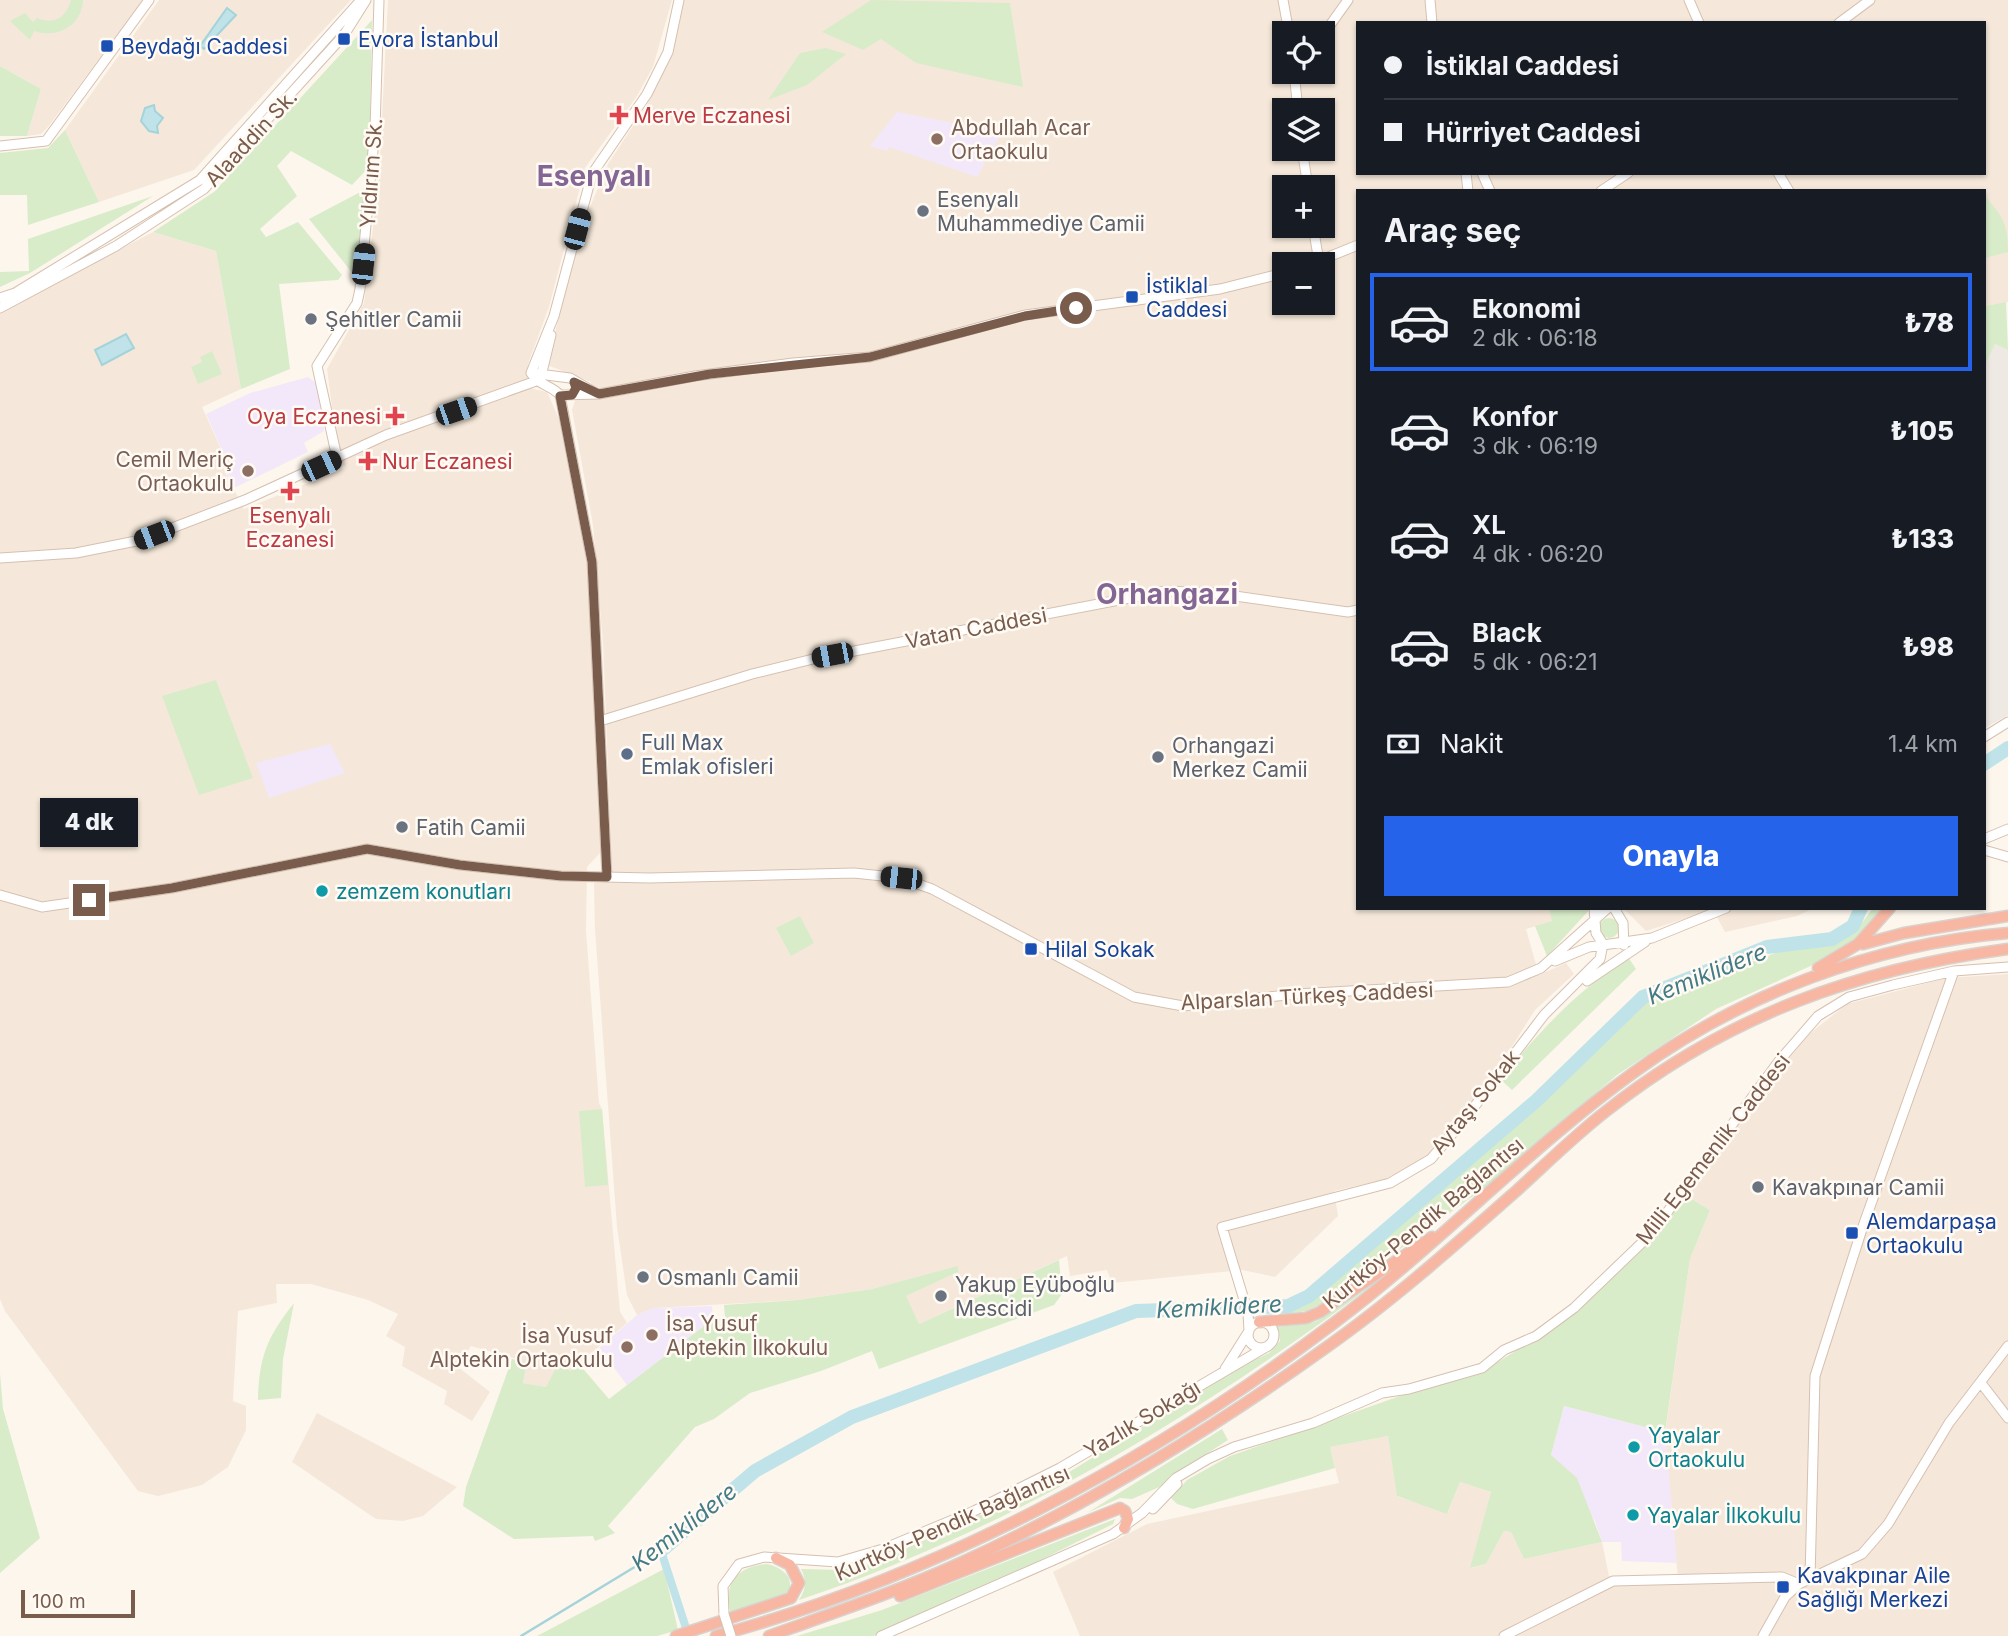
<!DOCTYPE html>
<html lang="tr">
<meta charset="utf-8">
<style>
:root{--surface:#171b24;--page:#20242c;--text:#f1f3f6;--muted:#9ea1a6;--line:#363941;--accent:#2563eb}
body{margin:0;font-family:Inter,sans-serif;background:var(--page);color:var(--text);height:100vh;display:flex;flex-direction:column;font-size:26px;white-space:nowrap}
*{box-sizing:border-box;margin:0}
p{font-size:23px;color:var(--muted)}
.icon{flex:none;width:38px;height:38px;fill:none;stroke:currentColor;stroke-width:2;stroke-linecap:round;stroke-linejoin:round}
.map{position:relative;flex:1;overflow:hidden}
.panel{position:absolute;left:1356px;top:189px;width:630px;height:721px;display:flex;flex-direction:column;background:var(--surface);border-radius:0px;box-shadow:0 2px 5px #0004}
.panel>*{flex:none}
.guide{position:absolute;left:1356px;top:21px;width:630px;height:154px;border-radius:0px;box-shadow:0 2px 5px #0004;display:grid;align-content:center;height:154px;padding:0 28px;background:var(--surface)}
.tools{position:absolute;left:1272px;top:21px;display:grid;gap:14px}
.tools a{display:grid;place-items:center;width:63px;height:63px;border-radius:0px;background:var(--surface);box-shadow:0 2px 5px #0004;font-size:35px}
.scale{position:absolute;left:21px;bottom:18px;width:114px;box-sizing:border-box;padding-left:7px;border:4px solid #7a5c4d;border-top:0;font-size:19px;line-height:24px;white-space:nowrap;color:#7a5c4d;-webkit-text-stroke:5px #fffaf3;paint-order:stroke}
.end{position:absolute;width:32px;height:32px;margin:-16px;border:9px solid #7a5c4d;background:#fff;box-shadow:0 0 0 4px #fff}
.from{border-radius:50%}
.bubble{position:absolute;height:49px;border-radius:0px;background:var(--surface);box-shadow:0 2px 5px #0004;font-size:23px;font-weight:800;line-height:49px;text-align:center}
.car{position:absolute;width:21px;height:42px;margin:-21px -10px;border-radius:9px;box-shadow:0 0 5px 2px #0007;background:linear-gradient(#222 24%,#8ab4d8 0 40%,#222 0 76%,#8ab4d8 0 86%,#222 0)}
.guide b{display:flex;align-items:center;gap:24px;height:66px;font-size:26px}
.guide b+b{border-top:2px solid var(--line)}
.guide i{width:18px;height:18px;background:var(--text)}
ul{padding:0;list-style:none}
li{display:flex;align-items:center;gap:21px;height:98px;margin:0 14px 10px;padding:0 14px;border:4px solid transparent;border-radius:0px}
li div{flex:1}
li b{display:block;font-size:26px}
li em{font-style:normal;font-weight:800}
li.current{border-color:var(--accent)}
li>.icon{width:63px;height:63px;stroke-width:1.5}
h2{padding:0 28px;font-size:32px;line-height:84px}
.pay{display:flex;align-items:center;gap:18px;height:77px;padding:0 28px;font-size:26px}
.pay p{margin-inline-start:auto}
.cta{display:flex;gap:14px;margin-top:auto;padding:14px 28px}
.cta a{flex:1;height:80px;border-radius:0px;background:var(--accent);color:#fff;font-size:28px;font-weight:800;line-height:80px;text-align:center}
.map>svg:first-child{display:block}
.residential{fill:#f5e8da;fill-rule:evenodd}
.industrial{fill:#efe9e4}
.education{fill:#f3e8fa}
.green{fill:#d8ecc9}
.water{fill:#bfe3e8;stroke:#a5d3da;stroke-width:2}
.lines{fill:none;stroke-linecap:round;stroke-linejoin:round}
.stream{stroke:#a5d3da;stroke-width:2.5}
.canal{stroke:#bfe3e8;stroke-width:8}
.river{stroke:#bfe3e8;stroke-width:14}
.secondary-casing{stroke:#d6c0b0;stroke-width:11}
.highway-casing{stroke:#dad1cd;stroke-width:13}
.secondary{stroke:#fff;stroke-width:9}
.highway{stroke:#f7b7a3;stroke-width:10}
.secondary-bridge-casing{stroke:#d6c0b0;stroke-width:11;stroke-linecap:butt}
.secondary-bridge{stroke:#fff;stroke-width:9}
.route{stroke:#7a5c4d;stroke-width:9}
.transit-dot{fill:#1a4fb4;stroke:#fffaf3;stroke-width:2.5}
.health-dot{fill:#e0444e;stroke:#fffaf3;stroke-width:2.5}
.education-dot{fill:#8d6e63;stroke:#fffaf3;stroke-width:2.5}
.worship-dot{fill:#6b7280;stroke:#fffaf3;stroke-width:2.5}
.service-dot{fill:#5c6f8a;stroke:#fffaf3;stroke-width:2.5}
.culture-dot{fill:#0f9aa8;stroke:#fffaf3;stroke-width:2.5}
.labels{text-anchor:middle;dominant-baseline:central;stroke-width:5;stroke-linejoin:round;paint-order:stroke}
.transit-label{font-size:21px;fill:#164399;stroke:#fffaf3;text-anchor:start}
.health-label{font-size:21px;fill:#be3a42;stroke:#fffaf3;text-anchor:start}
.education-label{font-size:21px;fill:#785e54;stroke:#fffaf3;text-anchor:start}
.street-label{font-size:21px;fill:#7a5c4d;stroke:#fffaf3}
.worship-label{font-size:21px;fill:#5b616d;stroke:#fffaf3;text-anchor:start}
.service-label{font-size:21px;fill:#4e5e75;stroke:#fffaf3;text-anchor:start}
.culture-label{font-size:21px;fill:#0d838f;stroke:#fffaf3;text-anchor:start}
.water-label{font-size:23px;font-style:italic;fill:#437c86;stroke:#fffaf3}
.district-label{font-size:28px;font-weight:bold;fill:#846695;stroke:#fffaf3}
</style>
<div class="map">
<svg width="2008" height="1636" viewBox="0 0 2008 1636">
<rect width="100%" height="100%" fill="#fdf6ec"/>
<path class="residential" d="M0,0H143L48,127L41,134L27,136L41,89L0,66Z
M159,0H351L194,170L99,202L65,130Z
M388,0H672L653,67L637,96L585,168L549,307L528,364L529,388L547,392L564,430L588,571L601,852L587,867L586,931L599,1103L602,1109L620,1312L627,1323L570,1371L559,1361L546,1387L523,1383L527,1362L471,1346L458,1367L490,1392L472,1421L444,1404L447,1391L402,1366L405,1347L386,1336L398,1314L368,1300L311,1284H276L277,1303L238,1311L233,1401L246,1406V1430L228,1467L202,1485L158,1496L138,1491L5,1311L0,1299V312L153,232L216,251L241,389L202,407L222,451L216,454L244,509L345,468L338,453L327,369L364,303L379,176Z
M683,0H2008V302L1985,306L1984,191H1358V908H1549L1553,921L1526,929L1539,975L1566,963L1574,974L1535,1010L1496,1072L1431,1152L1422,1160L1383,1180L1334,1191L1338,1216L1275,1277L1242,1270L1112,1283L1107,1270L1070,1276L1067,1256L919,1324L905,1296L958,1272V1267L872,1289L798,1300L654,1308L637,1315L627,1295L617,1227L595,930L594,883L607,882L612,869L603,643L593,525L572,410L575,400L592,398L591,382L547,365L580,231L608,164L648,103L672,53ZM1358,23H1984V173H1358ZM1284,33H1323V72H1284ZM1284,110H1323V149H1284ZM1284,187H1323V226H1284ZM1284,264H1323V303H1284Z
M1623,908H1814L1797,916L1725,932L1713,910L1646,931Z
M2008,974V1636H1080L1053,1572L1147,1524L1339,1483L1330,1447L1388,1436L1398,1497L1448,1512L1460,1482L1491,1492L1471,1568L1486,1564L1504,1531L1511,1532L1524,1559L1602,1542L1610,1581L1678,1578L1664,1441L1690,1259L1710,1210L1685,1195L1794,1046L1847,1004L1946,978Z
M317,1413L457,1487L423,1516L403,1521L376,1519L292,1462Z"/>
<path class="industrial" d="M1995,344L2008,350V715L1985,728L1984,365Z"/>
<path class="education" d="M897,112L1001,132H1002L977,177L889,147L887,151L870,146Z
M308,377L320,386L324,431L304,443L308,452L234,488L216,453L222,450L206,414L250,393Z
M330,744L345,773L269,798L256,763Z
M712,1306L713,1319L627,1385L599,1348L637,1315L654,1308Z
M1564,1406L1665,1432L1677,1563L1622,1561L1621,1542H1602L1595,1521L1551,1455Z"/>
<path class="green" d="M71,0H83C82,26 57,39 34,31L30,40L10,21L25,13L33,22L37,18C54,25 66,18 71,0Z
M871,0L1010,3L1023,87L916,63L881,39L863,50L822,32Z
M372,20L369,167L352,185L291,151L277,166L297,196L260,229L266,237L298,222L342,275L338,280L279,284L290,369L241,389L216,251L153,232L214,192Z
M826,48L846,54L807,85L768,100L800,53Z
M0,66L41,89L27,136H0Z
M65,130L99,202L28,225L27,195H0V153L48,148Z
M368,188L358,280L309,219Z
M153,196L30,273L0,287V272L29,271L28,239Z
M1985,196C2002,216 2008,222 2008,252L1985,258Z
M2006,302L2008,350L1995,344L1985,365V306Z
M212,351L222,374L198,384L191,367L202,362L200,357Z
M216,680L253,778L199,795L162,696Z
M1549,908H1591L1547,956L1535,926L1552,921Z
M1873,908H1882L1859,937L1837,954L1716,1009L1617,1075L1491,1183L1330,1300L1306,1311L1279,1315L1258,1312L1290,1311L1310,1301L1530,1114L1644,1002L1786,949L1833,944L1858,928Z
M800,916L814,943L791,956L776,928Z
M1599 928a10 10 0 1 1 20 0a10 10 0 1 1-20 0Z
M1628,957L1636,969L1512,1090L1500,1079C1543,1028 1573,995 1628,957Z
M602,1109L608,1185L585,1187L579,1111Z
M1685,1195L1710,1210L1690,1259L1665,1432L1564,1406L1551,1455L1577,1478L1602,1542L1524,1559L1511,1532L1504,1531L1486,1564L1470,1568L1491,1492L1460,1482L1447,1514L1397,1496L1388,1436L1330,1447L1335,1468L1193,1509L1177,1504L1171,1498L1187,1480L1230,1456L1400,1396L1477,1375L1572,1316L1656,1237Z
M1059,1260L1062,1294L1054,1305L879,1369L872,1351L821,1371L750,1393L714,1419L695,1427L608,1526L615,1533L595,1541L593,1536L514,1539L463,1506L466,1487L512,1359L527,1362L523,1383L546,1387L559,1361L570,1371L579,1364L609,1399L713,1319L725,1318L724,1305L798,1300L872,1289L958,1266V1272L906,1296L919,1324Z
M1374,1284C1197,1416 1009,1530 799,1600C806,1589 807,1581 801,1569L840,1570L871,1564L1053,1482L1240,1367L1269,1353L1280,1341L1278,1327L1315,1322Z
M294,1303L283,1359L281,1398L258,1400C259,1357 267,1337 294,1303Z
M0,1373L3,1409L40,1538L0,1573Z
M1222,1429L1228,1440L1186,1467L1164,1485L1132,1499L1120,1498L1087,1513Z
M1115,1519L1113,1524L930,1615L873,1636H797L882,1610Z
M768,1564C784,1569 796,1578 787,1595L731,1614C722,1583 738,1566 768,1564Z
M664,1569L678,1630L657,1636H537Z"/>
<path class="water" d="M227,8L236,15L204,49L200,46Z
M154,105L155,111L163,118L157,126L158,133L149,131L141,121L145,108Z
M126,334L134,348L102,365L95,350Z"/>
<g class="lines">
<path class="stream" d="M521,1636L661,1551"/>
<path class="canal" d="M661,1551L686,1628"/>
<path class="river" d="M1984,764L2008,748
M661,1551L755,1471L852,1417L1136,1311L1288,1306L1309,1296L1536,1101L1643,997L1767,947L1832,939L1853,926L1861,908"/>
<defs>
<path id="secondary" d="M1283,0L1289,33
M1430,0L1432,23
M1689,0L1699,23
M1839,23L1870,0
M1323,35L1348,0
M1294,72L1298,110
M0,146L46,141L149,0
M1302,149L1308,187
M1466,173L1468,191
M1482,173L1490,191
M1778,173L1789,191
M1601,191L1628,173
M1313,226L1319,262
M1311,264L1358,245
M0,298L15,293L200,180L361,0
M0,308L116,246L204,189L344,35L366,0
M542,372L551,335
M531,373C538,385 551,385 560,395L592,562L607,877
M531,373L554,316L592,174L647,94L668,52L679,0
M531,373L570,378L594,392
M560,395L599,394L695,376L793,363L870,357L1025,315L1220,289L1284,273
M337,458L317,366L357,303L360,289L375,129L379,0
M0,558L76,553L141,540L245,500L386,435L536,381
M600,721L752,674L813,659L1166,591L1214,593L1348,612L1358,610
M1984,737L2008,722
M1984,839L2008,829
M1984,850L2008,857
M0,895L42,907L172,888L367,849L460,865L561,876L649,878L854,873L901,878L932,889L1134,997L1183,1006L1297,994L1508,982L1541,968L1608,908
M1614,908L1623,923L1624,945
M1555,961L1589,947L1652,938L1726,908
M1587,981L1645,942
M1248 1335a13 13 0 1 1 26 0a13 13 0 1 1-26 0Z
M1225,1369L1249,1331L1248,1313L1222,1227L1390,1183L1431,1159L1468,1115L1544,1015L1600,959L1603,944L1596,933L1594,908
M1981,1383L2008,1418
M1153,1509L1177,1484
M1810,1579L1815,1376L1862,1229L1954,971
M724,1614L723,1586L739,1564L764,1557L838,1562L883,1549L974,1511L1060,1468L1266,1347
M881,1636L1113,1534L1142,1513L1176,1478L1208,1459L1234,1447L1313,1423L1382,1393L1409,1389L1482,1368L1504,1350L1536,1336L1574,1308L1651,1234L1779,1061L1818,1016L1849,997L1893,985L1954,971L2008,967
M1504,1636L1613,1581L1782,1577L1799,1584
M1763,1636L1785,1597L1799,1584L1862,1554L1888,1524L1949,1423L2008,1346"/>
<path id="highway" d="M1863,944L1904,933L2008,916
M1818,968L1858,944L1890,908
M1259,1322L1306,1318L1320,1312L1432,1237
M900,1596L1120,1508L1125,1511L1128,1519L1124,1528
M676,1636L791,1598L799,1583L790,1565L776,1558
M716,1636C939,1575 1150,1462 1334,1323C1438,1245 1528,1149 1633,1073C1741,994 1875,944 2008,933
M769,1636C833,1613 896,1592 958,1564C1088,1505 1208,1432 1324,1349C1391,1302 1453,1247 1514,1193C1544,1166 1573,1137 1605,1112C1726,1016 1857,969 2008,949"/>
</defs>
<use href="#secondary" class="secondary-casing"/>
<use href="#highway" class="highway-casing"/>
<use href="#secondary" class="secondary"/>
<use href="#highway" class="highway"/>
<defs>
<path id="secondary-bridge" d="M724,1614L731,1636"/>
</defs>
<use href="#secondary-bridge" class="secondary-bridge-casing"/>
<use href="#secondary-bridge" class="secondary-bridge"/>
</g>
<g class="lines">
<path class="route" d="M89,900L172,888L367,849L460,865L561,876L607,877L592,562L560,396L572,395L576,388L574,382L599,394L710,374L870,357L1025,316L1076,308"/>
</g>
<g class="transit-dot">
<rect x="337" y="32" width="14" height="14" rx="3.5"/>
<rect x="100" y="39" width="14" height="14" rx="3.5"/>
<rect x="1125" y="290" width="14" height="14" rx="3.5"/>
<rect x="1024" y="942" width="14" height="14" rx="3.5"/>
<rect x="1845" y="1226" width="14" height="14" rx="3.5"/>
<rect x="1776" y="1580" width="14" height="14" rx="3.5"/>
</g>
<g class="health-dot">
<path d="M615.5 104.5h7v7h7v7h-7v7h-7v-7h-7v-7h7z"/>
<path d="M391.5 405.5h7v7h7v7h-7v7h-7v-7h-7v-7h7z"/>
<path d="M364.5 450.5h7v7h7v7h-7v7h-7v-7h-7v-7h7z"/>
<path d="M286.5 480.5h7v7h7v7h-7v7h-7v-7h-7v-7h7z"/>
</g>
<g class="education-dot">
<circle cx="937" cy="139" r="7"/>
<circle cx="248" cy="471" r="7"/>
<circle cx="652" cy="1335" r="7"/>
<circle cx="627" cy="1347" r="7"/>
</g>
<g class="worship-dot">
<circle cx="923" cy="211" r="7"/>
<circle cx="311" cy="319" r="7"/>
<circle cx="1158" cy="757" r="7"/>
<circle cx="402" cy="827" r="7"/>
<circle cx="1758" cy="1187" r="7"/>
<circle cx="643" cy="1277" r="7"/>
<circle cx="941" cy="1296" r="7"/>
</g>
<circle class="service-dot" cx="627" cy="754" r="7"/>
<g class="culture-dot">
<circle cx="322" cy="891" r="7"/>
<circle cx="1634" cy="1447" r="7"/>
<circle cx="1633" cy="1515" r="7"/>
</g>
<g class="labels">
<g class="transit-label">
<text x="358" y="39">Evora İstanbul</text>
<text x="121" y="46">Beydağı Caddesi</text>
<text x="1146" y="285">İstiklal<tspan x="1146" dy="24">Caddesi</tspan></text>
<text x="1045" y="949">Hilal Sokak</text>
<text x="1866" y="1221">Alemdarpaşa<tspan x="1866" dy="24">Ortaokulu</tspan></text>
<text x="1797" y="1575">Kavakpınar Aile<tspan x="1797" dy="24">Sağlığı Merkezi</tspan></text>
</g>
<g class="health-label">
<text x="633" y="115">Merve Eczanesi</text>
<text x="381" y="416" text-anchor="end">Oya Eczanesi</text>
<text x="382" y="461">Nur Eczanesi</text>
<text x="290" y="515" text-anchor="middle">Esenyalı<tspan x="290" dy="24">Eczanesi</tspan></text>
</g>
<g class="education-label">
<text x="951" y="127">Abdullah Acar<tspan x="951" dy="24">Ortaokulu</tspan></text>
<text x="234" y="459" text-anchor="end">Cemil Meriç<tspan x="234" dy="24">Ortaokulu</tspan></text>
<text x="666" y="1323">İsa Yusuf<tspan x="666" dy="24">Alptekin İlkokulu</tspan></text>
<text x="613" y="1335" text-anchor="end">İsa Yusuf<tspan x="613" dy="24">Alptekin Ortaokulu</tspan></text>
</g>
<g class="street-label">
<text transform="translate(251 138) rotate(-47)">Alaaddin Sk.</text>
<text transform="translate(371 173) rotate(-86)">Yıldırım Sk.</text>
<text transform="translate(976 628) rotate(-11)">Vatan Caddesi</text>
<text transform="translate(1307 996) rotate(-3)">Alparslan Türkeş Caddesi</text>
<text transform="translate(1475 1102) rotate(-51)">Aytaşı Sokak</text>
<text transform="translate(1713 1149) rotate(-52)">Milli Egemenlik Caddesi</text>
<text transform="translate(1423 1223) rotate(-40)">Kurtköy-Pendik Bağlantısı</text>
<text transform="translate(1142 1419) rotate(-31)">Yazlık Sokağı</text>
<text transform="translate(952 1523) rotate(-24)">Kurtköy-Pendik Bağlantısı</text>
</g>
<g class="worship-label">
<text x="937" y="199">Esenyalı<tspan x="937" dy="24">Muhammediye Camii</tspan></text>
<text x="325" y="319">Şehitler Camii</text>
<text x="1172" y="745">Orhangazi<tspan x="1172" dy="24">Merkez Camii</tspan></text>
<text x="416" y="827">Fatih Camii</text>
<text x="1772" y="1187">Kavakpınar Camii</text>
<text x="657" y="1277">Osmanlı Camii</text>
<text x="955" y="1284">Yakup Eyüboğlu<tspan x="955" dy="24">Mescidi</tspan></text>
</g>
<g class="service-label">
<text x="641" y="742">Full Max<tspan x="641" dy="24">Emlak ofisleri</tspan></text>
</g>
<g class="culture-label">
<text x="336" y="891">zemzem konutları</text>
<text x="1648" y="1435">Yayalar<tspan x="1648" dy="24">Ortaokulu</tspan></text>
<text x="1647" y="1515">Yayalar İlkokulu</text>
</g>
<g class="water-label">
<text transform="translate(1707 974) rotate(-22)">Kemiklidere</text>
<text transform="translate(1219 1307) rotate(-3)">Kemiklidere</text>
<text transform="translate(684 1527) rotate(-38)">Kemiklidere</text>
</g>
<g class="district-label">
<text x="594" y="176">Esenyalı</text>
<text x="1167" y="594">Orhangazi</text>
</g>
</g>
</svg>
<div class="tools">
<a><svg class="icon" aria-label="locate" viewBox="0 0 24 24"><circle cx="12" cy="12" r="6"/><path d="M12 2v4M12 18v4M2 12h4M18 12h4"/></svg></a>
<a><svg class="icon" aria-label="layers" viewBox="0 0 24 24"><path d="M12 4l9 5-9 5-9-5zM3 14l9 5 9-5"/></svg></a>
<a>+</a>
<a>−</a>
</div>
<div class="scale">100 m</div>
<i class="end from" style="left:1076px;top:308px"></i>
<i class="end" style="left:89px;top:900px"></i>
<div class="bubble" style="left:40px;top:798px;width:98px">4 dk</div>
<i class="car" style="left:577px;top:229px;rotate:15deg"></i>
<i class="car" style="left:363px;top:264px;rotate:6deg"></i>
<i class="car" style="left:456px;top:411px;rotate:71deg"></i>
<i class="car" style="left:321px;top:466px;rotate:65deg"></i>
<i class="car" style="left:154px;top:535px;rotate:249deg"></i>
<i class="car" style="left:832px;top:655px;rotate:259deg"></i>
<i class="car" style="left:901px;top:878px;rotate:276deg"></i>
<div class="guide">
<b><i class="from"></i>İstiklal Caddesi</b>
<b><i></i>Hürriyet Caddesi</b>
</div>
<section class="panel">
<h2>Araç seç</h2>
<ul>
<li class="current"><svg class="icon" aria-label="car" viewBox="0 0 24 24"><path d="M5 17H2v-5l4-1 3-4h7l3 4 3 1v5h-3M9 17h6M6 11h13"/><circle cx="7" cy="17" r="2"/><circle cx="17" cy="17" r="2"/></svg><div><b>Ekonomi</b><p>2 dk · 06:18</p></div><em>₺78</em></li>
<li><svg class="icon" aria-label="car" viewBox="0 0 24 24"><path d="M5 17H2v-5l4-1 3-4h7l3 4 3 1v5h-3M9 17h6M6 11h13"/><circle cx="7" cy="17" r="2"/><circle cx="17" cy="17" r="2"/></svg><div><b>Konfor</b><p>3 dk · 06:19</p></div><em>₺105</em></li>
<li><svg class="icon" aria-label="car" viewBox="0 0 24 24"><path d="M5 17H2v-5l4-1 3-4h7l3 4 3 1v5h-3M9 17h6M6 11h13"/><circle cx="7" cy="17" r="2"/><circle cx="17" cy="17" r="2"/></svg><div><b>XL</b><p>4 dk · 06:20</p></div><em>₺133</em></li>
<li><svg class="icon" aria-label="car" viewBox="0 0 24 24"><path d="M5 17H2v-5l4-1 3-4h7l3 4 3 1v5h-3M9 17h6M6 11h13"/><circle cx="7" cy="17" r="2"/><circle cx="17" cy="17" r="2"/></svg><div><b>Black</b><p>5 dk · 06:21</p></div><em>₺98</em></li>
</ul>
<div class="pay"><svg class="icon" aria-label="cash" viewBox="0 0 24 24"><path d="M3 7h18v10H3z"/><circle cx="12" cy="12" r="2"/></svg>Nakit<p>1.4 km</p></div>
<div class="cta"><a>Onayla</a></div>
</section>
</div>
